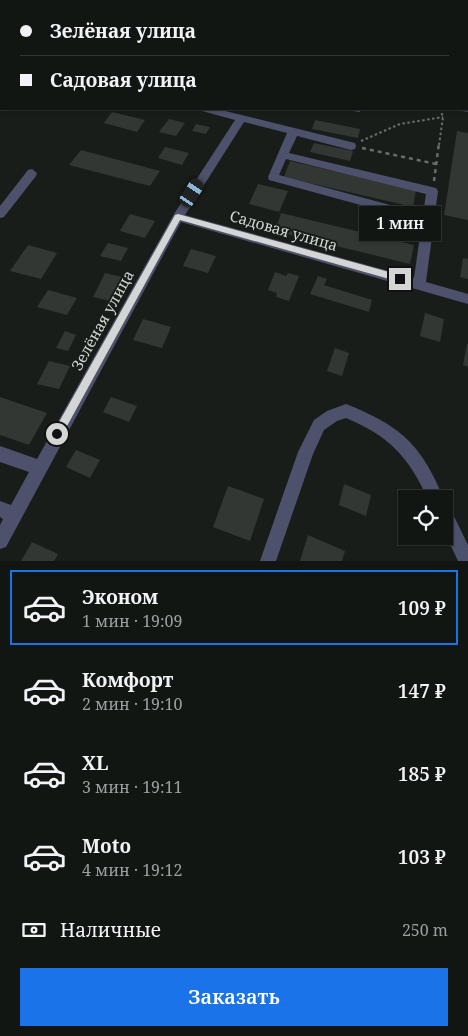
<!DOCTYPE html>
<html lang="ru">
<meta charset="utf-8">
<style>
:root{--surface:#121613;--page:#1f2321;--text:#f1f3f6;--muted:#9c9fa0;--line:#313533;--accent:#1a73e8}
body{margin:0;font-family:"Noto Serif",serif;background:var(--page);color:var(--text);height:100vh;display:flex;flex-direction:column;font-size:19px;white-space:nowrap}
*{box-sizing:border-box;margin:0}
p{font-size:16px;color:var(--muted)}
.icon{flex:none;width:28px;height:28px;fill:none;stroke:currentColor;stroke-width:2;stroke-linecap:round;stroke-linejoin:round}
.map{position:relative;height:561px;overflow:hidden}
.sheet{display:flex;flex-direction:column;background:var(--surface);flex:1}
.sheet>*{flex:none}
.banner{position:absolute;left:0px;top:0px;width:469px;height:110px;box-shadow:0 1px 4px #0004,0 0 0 1px var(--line);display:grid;align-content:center;height:110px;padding:0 20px;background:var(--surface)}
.fabs{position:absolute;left:398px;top:490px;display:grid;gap:10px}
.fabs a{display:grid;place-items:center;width:55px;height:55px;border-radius:0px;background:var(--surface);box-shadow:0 1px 4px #0004,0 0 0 1px var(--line);font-size:25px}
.end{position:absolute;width:22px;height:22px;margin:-11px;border:6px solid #d3d6d4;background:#111;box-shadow:0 0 0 2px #111}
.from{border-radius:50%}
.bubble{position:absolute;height:35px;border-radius:0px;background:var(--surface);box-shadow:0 1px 4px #0004,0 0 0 1px var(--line);font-size:16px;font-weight:600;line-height:35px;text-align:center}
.car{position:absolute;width:15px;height:30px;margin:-15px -8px;border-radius:6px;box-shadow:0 0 4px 1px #0007;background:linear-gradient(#222 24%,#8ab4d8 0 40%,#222 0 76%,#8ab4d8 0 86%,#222 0)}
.banner b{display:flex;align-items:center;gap:18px;height:48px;font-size:19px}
.banner b+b{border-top:1px solid var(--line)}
.banner i{width:12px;height:12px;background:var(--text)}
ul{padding:9px 0 0;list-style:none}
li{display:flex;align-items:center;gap:15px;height:75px;margin:0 10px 8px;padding:0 10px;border:2px solid transparent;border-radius:0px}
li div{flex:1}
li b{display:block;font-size:19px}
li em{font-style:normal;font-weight:600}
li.selected{border-color:var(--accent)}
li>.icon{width:45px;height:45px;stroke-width:1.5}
.pay{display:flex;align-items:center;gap:12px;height:55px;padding:0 20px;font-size:19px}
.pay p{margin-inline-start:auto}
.primary-button{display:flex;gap:10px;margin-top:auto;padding:10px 20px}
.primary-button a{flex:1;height:58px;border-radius:0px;background:var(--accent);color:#fff;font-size:20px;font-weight:600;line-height:58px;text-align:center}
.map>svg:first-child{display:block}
.building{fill:#323733}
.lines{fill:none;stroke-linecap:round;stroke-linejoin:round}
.path-far1{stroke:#6a6e6b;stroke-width:2;stroke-dasharray:2.5 2.5;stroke-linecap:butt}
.path{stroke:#6a6e6b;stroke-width:2.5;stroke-dasharray:4 4;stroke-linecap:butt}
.minor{fill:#4e516c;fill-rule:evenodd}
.route{fill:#d3d6d4}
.labels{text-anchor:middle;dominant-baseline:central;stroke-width:4;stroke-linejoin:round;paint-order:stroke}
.street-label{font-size:15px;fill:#d3d6d4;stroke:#181d19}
</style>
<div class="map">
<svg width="468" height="561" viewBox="0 0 468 561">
<rect width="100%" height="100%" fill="#181d19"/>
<path class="building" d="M112,112L145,120L137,132L104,123Z
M169,119L185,123L176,136L159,132Z
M315,120L360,129L358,138L312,129Z
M196,124L210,127L206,134L192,131Z
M457,131L468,133V220L444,215Z
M314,143L353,151L350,161L310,152Z
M165,147L189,153L182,165L158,158Z
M81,150L160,171L150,186L69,165Z
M290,161L416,190L413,207L284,177Z
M258,184L288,191L279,212L249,204Z
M281,213L414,245L410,264L275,231Z
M130,214L155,221L145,238L120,231Z
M108,243L128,248L121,261L100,256Z
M28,245L57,253L41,279L10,271Z
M191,249L216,256L208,273L183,266Z
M463,258L468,259V279L460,277Z
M275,272L286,276L288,273L299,276L289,301L276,297L277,293L268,290Z
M105,273L122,277L110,301L93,297Z
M318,276L327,279L324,285L372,300L369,312L310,294Z
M48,290L77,298L67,315L37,307Z
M425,313L444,319L440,342L420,336Z
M143,319L171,327L162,348L133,340Z
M65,331L76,335L68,351L56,348Z
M467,344H468V367L463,365Z
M335,348L349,353L342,376L327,371Z
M49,361L70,366L59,389L37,384Z
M0,397L47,413L29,445L0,435Z
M111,397L137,406L129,422L103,412Z
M76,450L100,460L90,478L66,467Z
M344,484L371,495L366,516L339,505Z
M228,486L264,499L250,541L213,527Z
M308,535L345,551L342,561H300Z
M32,542L58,554L54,561H21Z"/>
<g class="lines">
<path class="path-far1" d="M361,141L400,124L443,117
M439,145L443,117L440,109"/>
<path class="path" d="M362,148L436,164
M434,181L439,143"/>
<path class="minor" d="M32,0H44L45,1H33Z
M145,0H154L155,1H146Z
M340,0H348L349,1H341Z
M423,0H431V1H423Z
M0,46H1V52H0Z
M468,106V112L462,111L460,109H468Z
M200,109H217L355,143L356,146L355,149L351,150L297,136L289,153L436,188L438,191L426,282L468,294V304L181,222L6,547L0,549V525L3,519L0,517V501L11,505L29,472L0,462V446L37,459L174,214L235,120L202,111ZM244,122L287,133L268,177L269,180L412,219L418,215L416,212L279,175L286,159L426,194L414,278L185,215Z
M351,109H364L359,112L353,111Z
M32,169L37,173L36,176L4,217L0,218V206L28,170Z
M346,404C401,426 421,444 444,499H428C408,456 389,436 346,418L337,421L324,430L313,454L276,561H260L298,452L314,420L327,411Z
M444,506L450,508L468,545V561H458L444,531Z"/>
</g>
<path class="route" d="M178,214L400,275L404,279L400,282L180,220L61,437H54V431L175,215Z"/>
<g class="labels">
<g class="street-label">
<text transform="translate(284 230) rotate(16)">Садовая улица</text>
<text transform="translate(102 320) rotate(-61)">Зелёная улица</text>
</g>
</g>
</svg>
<div class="fabs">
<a><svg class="icon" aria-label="locate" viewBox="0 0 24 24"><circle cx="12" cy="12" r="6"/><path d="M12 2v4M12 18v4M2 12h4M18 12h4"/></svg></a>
</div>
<i class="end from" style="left:57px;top:434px"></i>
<i class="end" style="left:400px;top:279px"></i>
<div class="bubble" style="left:359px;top:206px;width:82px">1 мин</div>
<i class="car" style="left:192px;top:193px;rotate:33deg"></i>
<div class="banner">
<b><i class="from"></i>Зелёная улица</b>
<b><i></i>Садовая улица</b>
</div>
</div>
<section class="sheet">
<ul>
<li class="selected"><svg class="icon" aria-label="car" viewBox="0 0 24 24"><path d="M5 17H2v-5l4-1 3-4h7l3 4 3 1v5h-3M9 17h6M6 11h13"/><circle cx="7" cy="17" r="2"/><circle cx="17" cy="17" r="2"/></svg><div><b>Эконом</b><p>1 мин · 19:09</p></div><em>109 ₽</em></li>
<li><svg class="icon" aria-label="car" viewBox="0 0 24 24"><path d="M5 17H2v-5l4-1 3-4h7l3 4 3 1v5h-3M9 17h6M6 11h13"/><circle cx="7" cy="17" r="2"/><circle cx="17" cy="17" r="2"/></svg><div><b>Комфорт</b><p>2 мин · 19:10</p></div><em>147 ₽</em></li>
<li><svg class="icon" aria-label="car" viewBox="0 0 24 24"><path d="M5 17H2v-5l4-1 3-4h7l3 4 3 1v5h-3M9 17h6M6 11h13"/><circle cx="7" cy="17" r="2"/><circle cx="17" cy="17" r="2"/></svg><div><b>XL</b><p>3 мин · 19:11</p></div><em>185 ₽</em></li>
<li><svg class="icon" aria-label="car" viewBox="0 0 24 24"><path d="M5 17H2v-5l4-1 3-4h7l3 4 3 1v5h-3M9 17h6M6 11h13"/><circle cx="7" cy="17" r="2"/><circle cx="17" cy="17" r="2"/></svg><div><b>Moto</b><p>4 мин · 19:12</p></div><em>103 ₽</em></li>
</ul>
<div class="pay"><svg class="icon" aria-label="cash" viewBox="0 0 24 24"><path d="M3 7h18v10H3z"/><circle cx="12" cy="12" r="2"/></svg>Наличные<p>250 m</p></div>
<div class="primary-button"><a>Заказать</a></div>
</section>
